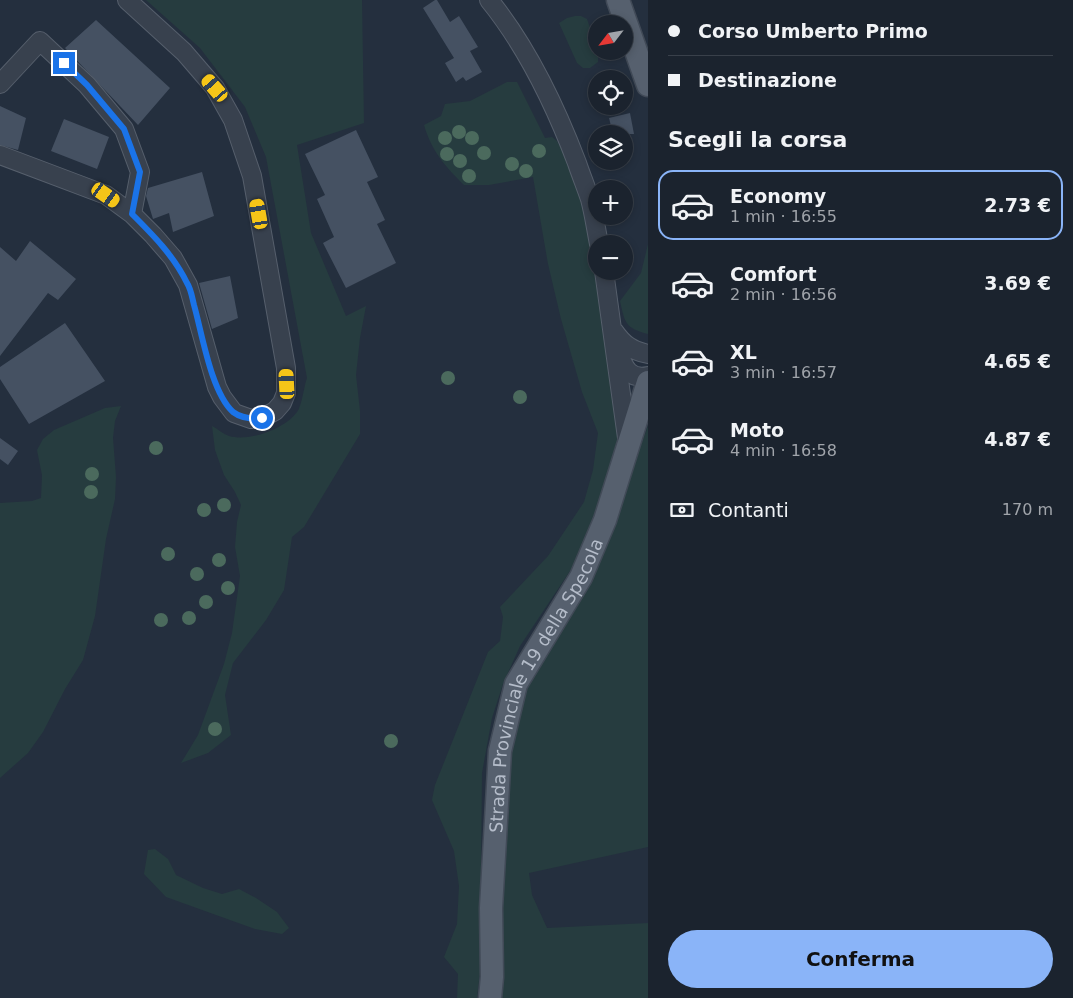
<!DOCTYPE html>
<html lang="it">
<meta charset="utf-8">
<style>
:root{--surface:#1b232e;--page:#242b36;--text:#f1f3f6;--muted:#a0a4aa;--line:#39404a;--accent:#8ab4f8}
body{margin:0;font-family:"DejaVu Sans",sans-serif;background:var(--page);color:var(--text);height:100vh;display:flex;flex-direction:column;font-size:19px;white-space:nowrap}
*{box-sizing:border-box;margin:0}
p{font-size:16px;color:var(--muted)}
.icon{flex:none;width:28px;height:28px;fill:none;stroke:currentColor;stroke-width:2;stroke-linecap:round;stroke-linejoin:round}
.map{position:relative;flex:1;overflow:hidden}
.side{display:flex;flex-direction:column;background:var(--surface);width:425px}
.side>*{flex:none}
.banner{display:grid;align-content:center;height:110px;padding:0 20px;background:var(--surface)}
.needle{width:32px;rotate:239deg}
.controls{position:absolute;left:588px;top:15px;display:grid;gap:10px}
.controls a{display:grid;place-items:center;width:45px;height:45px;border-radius:50%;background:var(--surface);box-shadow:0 2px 8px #0003,0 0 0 1px var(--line);font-size:25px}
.end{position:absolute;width:22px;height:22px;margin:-11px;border:6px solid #1a73e8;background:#fff;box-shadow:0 0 0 2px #fff}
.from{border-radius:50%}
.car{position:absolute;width:15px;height:30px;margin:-15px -8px;border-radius:6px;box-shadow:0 0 4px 1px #0007;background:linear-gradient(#f5c518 24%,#345 0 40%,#f5c518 0 76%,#345 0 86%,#f5c518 0)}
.banner b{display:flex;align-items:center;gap:18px;height:48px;font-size:19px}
.banner b+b{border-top:1px solid var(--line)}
.banner i{width:12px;height:12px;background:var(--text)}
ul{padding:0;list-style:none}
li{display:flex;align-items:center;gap:15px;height:70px;margin:0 10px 8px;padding:0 10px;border:2px solid transparent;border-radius:15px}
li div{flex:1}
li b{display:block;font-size:19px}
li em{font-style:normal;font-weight:600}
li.active{border-color:var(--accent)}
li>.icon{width:45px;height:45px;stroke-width:1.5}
h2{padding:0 20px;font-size:22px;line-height:60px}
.pay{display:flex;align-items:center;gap:12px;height:55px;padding:0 20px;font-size:19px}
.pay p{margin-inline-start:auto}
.button{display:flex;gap:10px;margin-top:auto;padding:10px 20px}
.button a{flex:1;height:58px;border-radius:30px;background:var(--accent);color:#111;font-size:20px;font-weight:600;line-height:58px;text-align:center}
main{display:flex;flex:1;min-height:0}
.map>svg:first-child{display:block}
.green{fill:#263c3f}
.building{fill:#455162}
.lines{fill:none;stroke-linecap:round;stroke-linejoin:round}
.minor-casing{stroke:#565f6c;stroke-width:20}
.major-casing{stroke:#414a57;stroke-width:25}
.minor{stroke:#38414e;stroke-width:18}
.major{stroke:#56606e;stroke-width:22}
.tree{fill:#4b6a5d}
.route{stroke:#1a73e8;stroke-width:6}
.labels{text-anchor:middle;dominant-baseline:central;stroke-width:4;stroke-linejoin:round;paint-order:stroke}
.street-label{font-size:18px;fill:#b4bcc9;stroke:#1d2633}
</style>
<main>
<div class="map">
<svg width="648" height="998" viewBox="0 0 648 998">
<rect width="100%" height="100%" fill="#242f3e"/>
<path class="green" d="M146,0H362L364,123L297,145L311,233L346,316L366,306L360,338L356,375L360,411V434L304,527L292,537L284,590L266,620L233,663L225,695L231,735L208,753L181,763L198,735L224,664L232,633L240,576L235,547L237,522L241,505L235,492L224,475L215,450L212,426C218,429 223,434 229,436C249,442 285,429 297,412C302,406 304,386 307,378L266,157L245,107L200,48Z
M575,16H581L587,19L596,45V51H598V62L590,68H583L577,63L559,23L567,18Z
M507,82H517L545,138L552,137L557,141L571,165L579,188L590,231L616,410L618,447L608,486L584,545L570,571L520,646L503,684L492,718L482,773L480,973L477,998H457L458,974L444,957L457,924L459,886L454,851L432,800L435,785L488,652L500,641L503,617L500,607L548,556L584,502L593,470L598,433L582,392L561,319L548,264L533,177L489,185H464C445,166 432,152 424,125L441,116L445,104L470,101Z
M648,244V334C625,328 625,323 620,301L641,273Z
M121,406L115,421L113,438L116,477L115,499L106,539L95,616L83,660L65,689L43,732L28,753L0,778V503L32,501L41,498L42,475L37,450L43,439L54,430L105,408Z
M648,426V847L529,873L532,895L547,928L648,923V998H499L500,900L510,745L522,700L623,493Z
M155,849L168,859L176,875L203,888L222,894L239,889L256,898L277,912L289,928L282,934L255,929L166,897L144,874L148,850Z"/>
<path class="building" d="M435,0H437L450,22L459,16L478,47L470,51L482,72L466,81L463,77L456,82L445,63L454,58L423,8Z
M96,20L170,88L138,125L65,48Z
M0,106L26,118L18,150L0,145Z
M630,113L634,134H613L609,118Z
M64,119L109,137L97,169L51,151Z
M356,130L378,177L367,182L385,220L377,224L396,263L346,288L323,243L334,237L317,199L325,195L305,154Z
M202,172L214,216L173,232L169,213L153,219L146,196L148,188Z
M30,241L76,279L58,300L48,293L0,356V247L16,261Z
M230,276L238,318L212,329L199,283Z
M65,323L105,381L29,424L0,379V367Z
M0,438L18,451L8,465L0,459Z"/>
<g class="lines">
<defs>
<path id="minor" d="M489,0C528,48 555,105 577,163C581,175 586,187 590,199C594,214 596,229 599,244
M0,84L40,41L87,85L124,129L140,172L132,214
M0,155L106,195L132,214L153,235L173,258L188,285L217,387L222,397L234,413L251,419L262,418L275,411L282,403L286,393V368L252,176L233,120L215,88L184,52L127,0
M604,271L628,445
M614,331C623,344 632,351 648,354
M619,353C624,368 630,380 648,376"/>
<g id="major">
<path d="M618,0L648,85"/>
<path id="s1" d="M490,998L492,977L491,908L500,751L516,684L581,577L605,520L648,382"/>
</g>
</defs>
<use href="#minor" class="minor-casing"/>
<use href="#major" class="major-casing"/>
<use href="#minor" class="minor"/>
<use href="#major" class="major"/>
</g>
<g class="tree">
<circle cx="459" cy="132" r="7"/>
<circle cx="445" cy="138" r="7"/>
<circle cx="472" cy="138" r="7"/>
<circle cx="539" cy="151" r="7"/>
<circle cx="484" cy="153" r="7"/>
<circle cx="447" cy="154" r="7"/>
<circle cx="460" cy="161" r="7"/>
<circle cx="512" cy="164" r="7"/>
<circle cx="526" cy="171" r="7"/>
<circle cx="469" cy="176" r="7"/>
<circle cx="448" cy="378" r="7"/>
<circle cx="520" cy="397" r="7"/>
<circle cx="156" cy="448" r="7"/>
<circle cx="92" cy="474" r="7"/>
<circle cx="91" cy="492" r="7"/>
<circle cx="224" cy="505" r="7"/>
<circle cx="204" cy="510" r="7"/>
<circle cx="168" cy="554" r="7"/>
<circle cx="219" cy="560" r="7"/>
<circle cx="197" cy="574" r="7"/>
<circle cx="228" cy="588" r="7"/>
<circle cx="206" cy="602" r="7"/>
<circle cx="189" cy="618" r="7"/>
<circle cx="161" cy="620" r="7"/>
<circle cx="215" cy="729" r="7"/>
<circle cx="391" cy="741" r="7"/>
</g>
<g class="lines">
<path class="route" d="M64,63L87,85L124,129L140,172L132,214C153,235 174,256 187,283C191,289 192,297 194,305C202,333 211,392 233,412C241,418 253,419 262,418"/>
</g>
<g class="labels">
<g class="street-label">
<text stroke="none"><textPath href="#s1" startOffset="324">Strada Provinciale 19 della Specola</textPath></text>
</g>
</g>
</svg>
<div class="controls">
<a><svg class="needle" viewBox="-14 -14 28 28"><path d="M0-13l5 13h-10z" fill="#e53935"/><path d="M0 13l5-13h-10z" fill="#a0a4aa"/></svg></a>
<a><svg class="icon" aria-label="locate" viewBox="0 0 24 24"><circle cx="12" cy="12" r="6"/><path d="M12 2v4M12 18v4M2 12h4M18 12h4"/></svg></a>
<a><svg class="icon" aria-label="layers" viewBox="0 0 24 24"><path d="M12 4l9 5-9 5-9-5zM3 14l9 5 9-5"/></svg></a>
<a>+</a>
<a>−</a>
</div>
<i class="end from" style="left:262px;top:418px"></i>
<i class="end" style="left:64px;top:63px"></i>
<i class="car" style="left:215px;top:88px;rotate:319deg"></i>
<i class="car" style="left:106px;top:195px;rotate:125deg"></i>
<i class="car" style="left:259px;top:214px;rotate:350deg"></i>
<i class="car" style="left:287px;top:384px;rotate:357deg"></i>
</div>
<section class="side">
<div class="banner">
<b><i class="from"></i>Corso Umberto Primo</b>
<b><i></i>Destinazione</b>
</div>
<h2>Scegli la corsa</h2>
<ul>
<li class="active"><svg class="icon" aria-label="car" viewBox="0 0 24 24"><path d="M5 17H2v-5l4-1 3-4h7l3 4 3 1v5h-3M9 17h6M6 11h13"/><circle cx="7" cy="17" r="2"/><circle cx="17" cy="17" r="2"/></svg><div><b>Economy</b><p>1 min · 16:55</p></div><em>2.73 €</em></li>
<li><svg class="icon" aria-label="car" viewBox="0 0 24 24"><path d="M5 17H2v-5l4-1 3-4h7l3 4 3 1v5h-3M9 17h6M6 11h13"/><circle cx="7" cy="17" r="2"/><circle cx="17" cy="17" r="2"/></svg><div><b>Comfort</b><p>2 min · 16:56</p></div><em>3.69 €</em></li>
<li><svg class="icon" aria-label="car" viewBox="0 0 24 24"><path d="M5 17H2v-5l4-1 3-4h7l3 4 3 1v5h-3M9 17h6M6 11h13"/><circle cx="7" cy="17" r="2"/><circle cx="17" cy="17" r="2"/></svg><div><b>XL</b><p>3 min · 16:57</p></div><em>4.65 €</em></li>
<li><svg class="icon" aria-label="car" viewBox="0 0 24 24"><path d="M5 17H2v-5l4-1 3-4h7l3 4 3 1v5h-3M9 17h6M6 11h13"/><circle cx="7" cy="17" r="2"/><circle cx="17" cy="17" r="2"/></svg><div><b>Moto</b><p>4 min · 16:58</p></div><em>4.87 €</em></li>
</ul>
<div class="pay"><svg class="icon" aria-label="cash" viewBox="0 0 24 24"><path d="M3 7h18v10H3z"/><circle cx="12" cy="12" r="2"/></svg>Contanti<p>170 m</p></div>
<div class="button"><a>Conferma</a></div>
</section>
</main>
